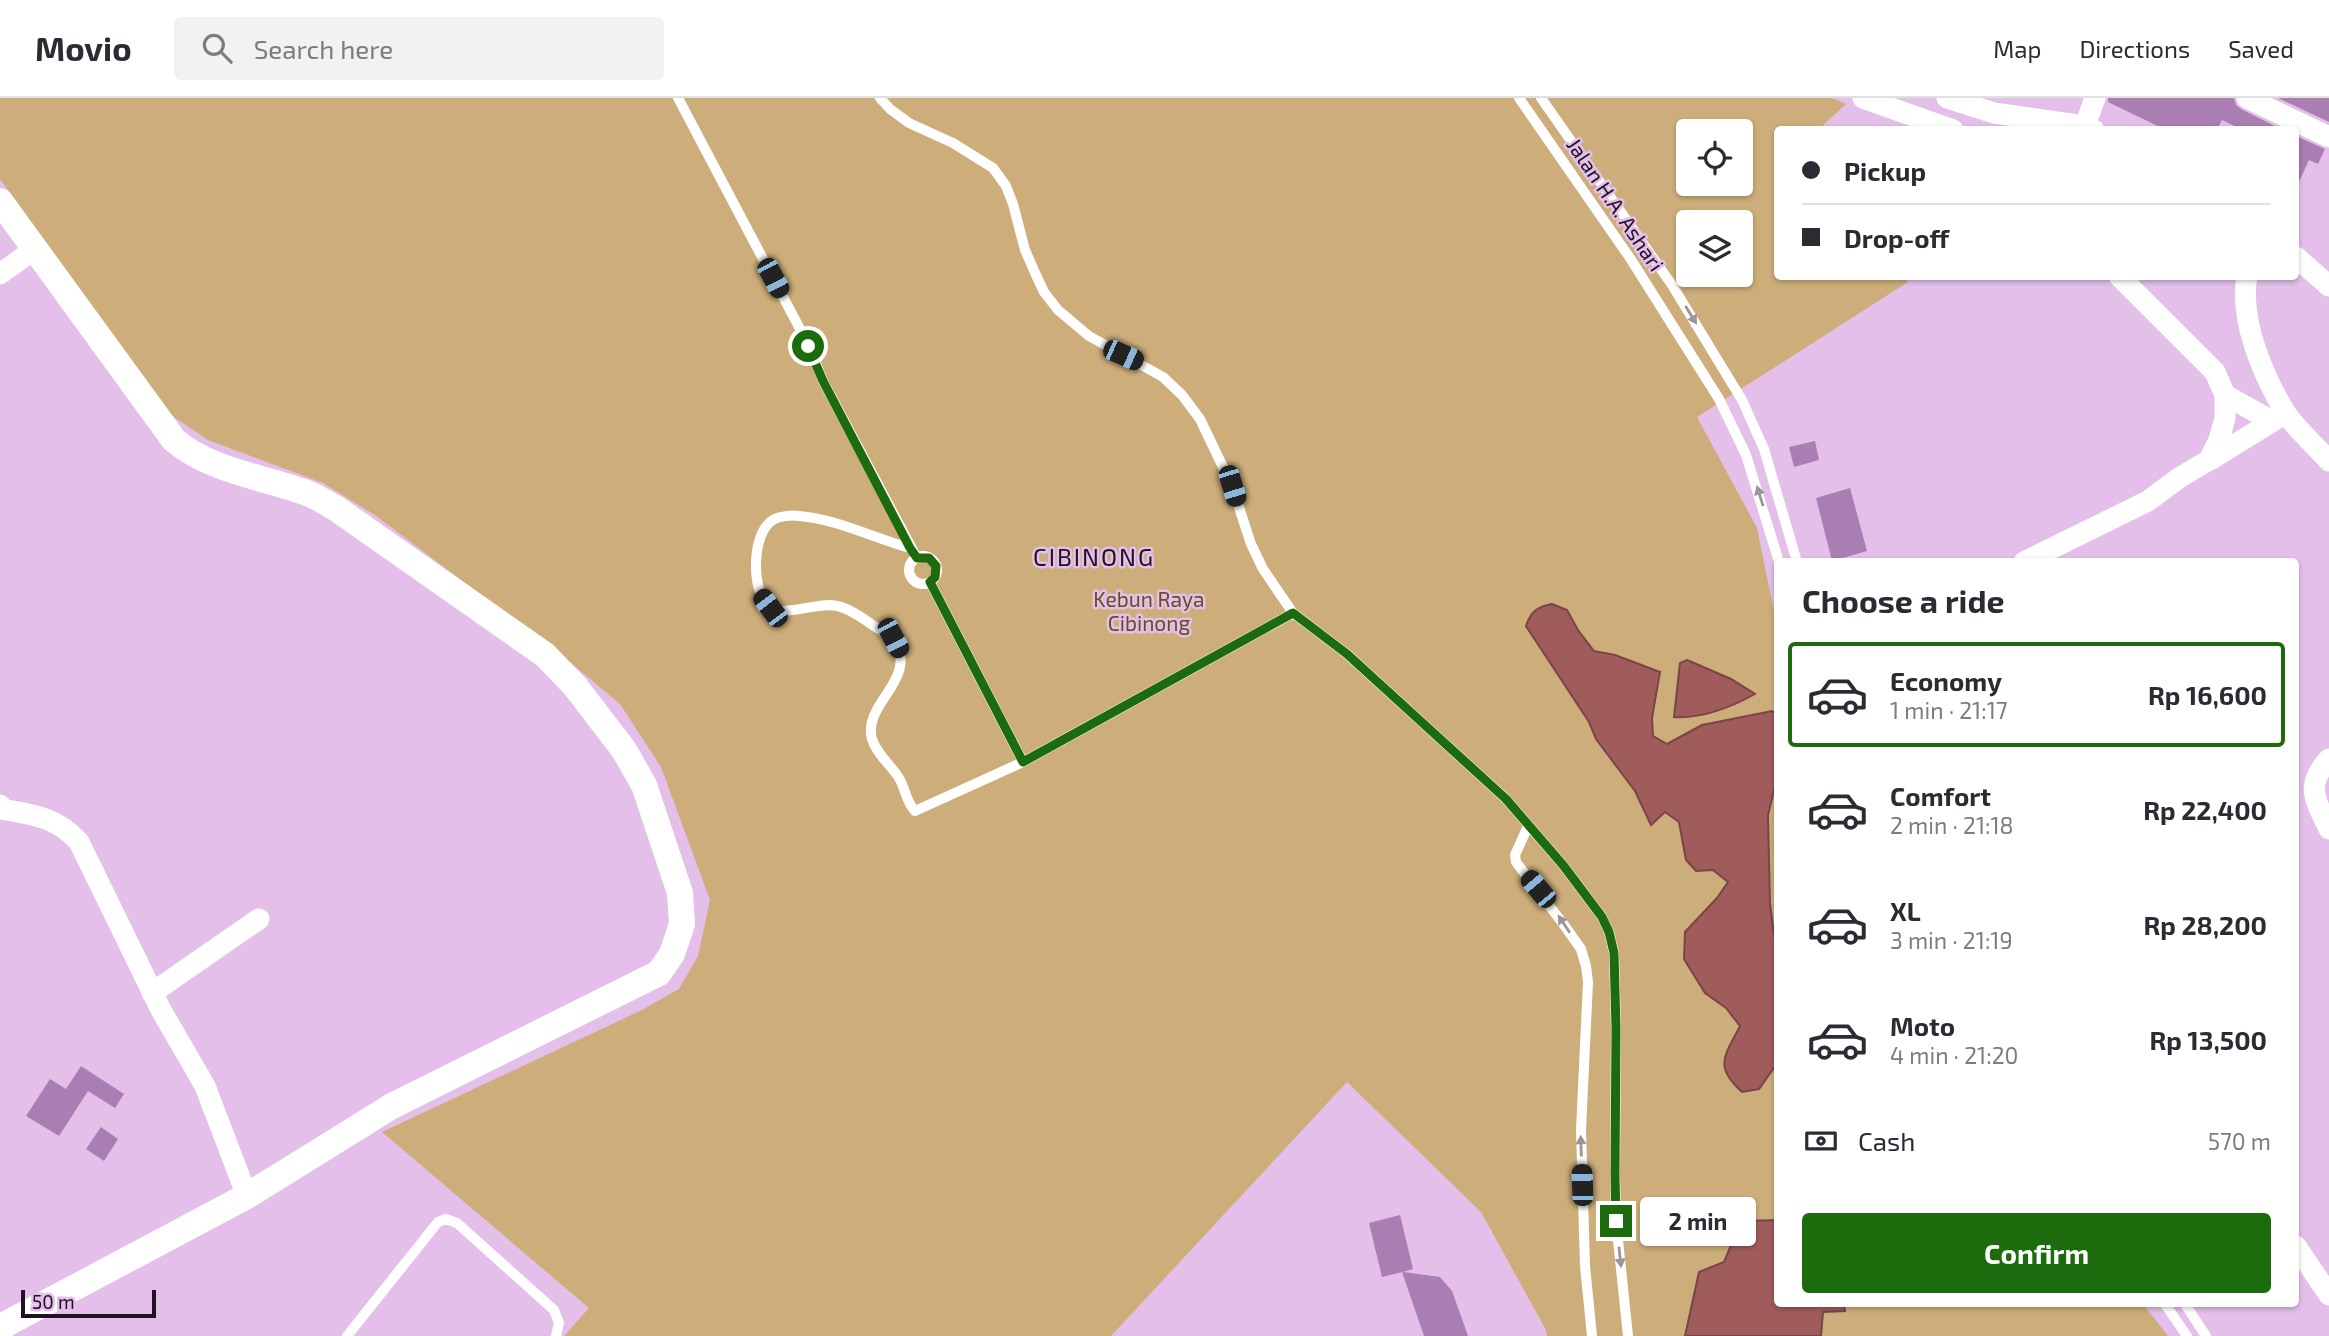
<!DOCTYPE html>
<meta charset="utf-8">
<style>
:root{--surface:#fff;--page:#f2f2f3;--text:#2b2b33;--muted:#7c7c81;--line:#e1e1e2;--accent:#1c6b0d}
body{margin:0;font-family:"Exo 2",sans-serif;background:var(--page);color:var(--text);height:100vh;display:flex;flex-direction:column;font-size:26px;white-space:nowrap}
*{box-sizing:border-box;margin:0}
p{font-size:23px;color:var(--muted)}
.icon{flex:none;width:38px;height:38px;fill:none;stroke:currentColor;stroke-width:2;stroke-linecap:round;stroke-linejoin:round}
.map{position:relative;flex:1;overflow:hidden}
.panel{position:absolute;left:1774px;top:460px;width:525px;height:749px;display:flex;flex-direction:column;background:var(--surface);border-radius:7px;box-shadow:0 2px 5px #0004}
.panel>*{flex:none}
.hud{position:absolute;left:1774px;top:28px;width:525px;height:154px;border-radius:7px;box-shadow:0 2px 5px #0004;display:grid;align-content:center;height:154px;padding:0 28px;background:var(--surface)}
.tools{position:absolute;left:1676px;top:21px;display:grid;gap:14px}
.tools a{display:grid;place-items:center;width:77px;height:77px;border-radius:7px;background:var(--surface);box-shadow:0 2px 5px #0004;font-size:35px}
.scale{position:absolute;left:21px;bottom:18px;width:135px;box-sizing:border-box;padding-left:7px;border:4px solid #1f1221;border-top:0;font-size:19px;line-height:24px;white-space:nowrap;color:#1f1221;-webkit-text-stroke:5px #e3bfea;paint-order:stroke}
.end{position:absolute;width:32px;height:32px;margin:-16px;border:9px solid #1c6b0d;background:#fff;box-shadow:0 0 0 4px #fff}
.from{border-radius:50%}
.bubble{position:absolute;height:49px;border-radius:7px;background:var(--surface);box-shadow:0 2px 5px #0004;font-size:23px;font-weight:700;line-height:49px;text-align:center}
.car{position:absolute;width:21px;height:42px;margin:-21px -10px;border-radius:9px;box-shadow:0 0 5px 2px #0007;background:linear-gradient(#222 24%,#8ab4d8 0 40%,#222 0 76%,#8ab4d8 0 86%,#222 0)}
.hud b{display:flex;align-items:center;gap:24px;height:66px;font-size:26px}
.hud b+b{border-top:2px solid var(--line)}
.hud i{width:18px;height:18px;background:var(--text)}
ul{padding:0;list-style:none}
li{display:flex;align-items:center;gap:21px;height:105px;margin:0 14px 10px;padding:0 14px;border:4px solid transparent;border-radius:7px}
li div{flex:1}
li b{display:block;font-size:26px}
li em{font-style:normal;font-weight:700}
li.on{border-color:var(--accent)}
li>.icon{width:63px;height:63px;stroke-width:1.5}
h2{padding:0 28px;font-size:32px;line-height:84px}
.pay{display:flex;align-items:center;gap:18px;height:77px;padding:0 28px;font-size:26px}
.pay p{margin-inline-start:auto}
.button{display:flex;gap:14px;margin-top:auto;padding:14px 28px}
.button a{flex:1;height:80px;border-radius:7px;background:var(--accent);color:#fff;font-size:28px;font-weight:700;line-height:80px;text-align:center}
header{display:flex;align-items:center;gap:42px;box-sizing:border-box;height:98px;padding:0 35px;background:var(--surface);border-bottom:2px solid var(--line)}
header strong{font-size:33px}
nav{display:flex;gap:38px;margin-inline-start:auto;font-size:24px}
.search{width:490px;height:63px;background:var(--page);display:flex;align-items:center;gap:18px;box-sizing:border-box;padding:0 24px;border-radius:7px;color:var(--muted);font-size:26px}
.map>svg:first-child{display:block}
.green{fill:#cdae7a;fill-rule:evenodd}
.water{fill:#a05b5b;stroke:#79454a;stroke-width:2}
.building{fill:#aa7eb2}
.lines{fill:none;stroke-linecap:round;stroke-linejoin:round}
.service{stroke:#fff;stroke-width:10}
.minor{stroke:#fff;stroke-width:21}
.tertiary{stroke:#fff;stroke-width:26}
.oneway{fill:#9a949b}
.route{stroke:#1c6b0d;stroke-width:9}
.labels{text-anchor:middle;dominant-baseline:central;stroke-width:5;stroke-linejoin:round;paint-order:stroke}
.street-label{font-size:21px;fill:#1f1221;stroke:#e3bfea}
.park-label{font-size:21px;fill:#674e1e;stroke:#e3bfea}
.quarter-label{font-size:24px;letter-spacing:2px;fill:#1f1221;stroke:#e3bfea}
</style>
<header>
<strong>Movio</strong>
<div class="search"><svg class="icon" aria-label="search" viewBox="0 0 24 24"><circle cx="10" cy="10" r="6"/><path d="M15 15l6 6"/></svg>Search here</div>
<nav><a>Map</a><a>Directions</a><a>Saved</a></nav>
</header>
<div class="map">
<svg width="2329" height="1238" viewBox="0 0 2329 1238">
<rect width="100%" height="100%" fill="#e3bfea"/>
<path class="green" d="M0,0H1832L1846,6L1819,31L1778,32V178H1905L1908,184L1697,319L1757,430L1778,533V1206H2143L2168,1238H1547L1546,1232L1481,1114L1347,984L1111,1238H564L589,1210L382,1034L642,912L679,891L698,858L710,802L661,669L620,606L571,565L375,417L323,385L208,342L171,317L0,81ZM1689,33H1741V86H1689ZM1689,124H1741V177H1689Z"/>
<path class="water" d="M1552,506L1567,512L1578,532L1594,553L1615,557L1660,574L1652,620L1653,638L1667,646L1702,627L1772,613L1778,617V676L1768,717L1770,806L1778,867V964L1759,991L1742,994C1713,968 1725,958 1740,928L1726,910L1705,895L1684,861L1685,834L1717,800L1728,784L1713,772L1696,773L1686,762L1679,724L1665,714L1651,727L1635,693L1596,641L1589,624L1526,528C1531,513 1537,509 1552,506Z
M1687,562L1731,581L1755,596C1732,609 1701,621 1674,619L1680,565Z
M1778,1122V1206H1844L1845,1213L1823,1214L1821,1238H1685L1699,1174L1724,1164L1741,1123Z"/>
<path class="building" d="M2108,0H2234L2236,7L2241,11L2283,32H2243L2222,22L2217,32H2166L2108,4Z
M2278,0H2329V24Z
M2296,38L2325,51L2318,66L2309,62L2296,90Z
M1815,343L1819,362L1794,369L1789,349Z
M1850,390L1867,453L1832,463L1816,400Z
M81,968L124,996L115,1010L88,993L59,1038L26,1018L50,981L66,991Z
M101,1029L118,1041L104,1063L86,1051Z
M1400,1117L1413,1171L1403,1174L1440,1179L1452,1193L1468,1238H1424L1402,1174L1382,1179L1369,1125Z"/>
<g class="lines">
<path class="service" d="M678,0L809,248L823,283L917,460
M880,0L890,11L909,25L953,45L993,70L1006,88L1013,106L1025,152L1036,177L1044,194L1058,212L1089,238L1163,279L1182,297L1200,321L1232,388L1251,446L1263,471L1293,515L1347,556L1506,701L1563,767L1602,819L1609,834L1614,855L1616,930L1615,1077L1616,1123L1628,1238
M1519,0L1630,160L1719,301L1746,357L1779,464
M1541,0L1672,187L1742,302L1764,351L1797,464
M910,450C873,440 837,421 799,418C792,417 779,418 773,422C751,435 751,494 769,509C783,520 819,503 837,508C849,510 864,521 874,528C881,532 890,537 895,544C918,582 862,606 872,641C877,657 891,667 899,680C905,690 907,706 915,713L1023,664
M909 472a14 14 0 1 1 28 0a14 14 0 1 1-28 0Z
M930,484L1023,664L1293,515
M1528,728L1515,757L1516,764L1564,827L1581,851L1586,868L1588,884L1581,1032L1585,1168L1592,1238
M2165,1206L2187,1238
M2185,1206L2206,1238
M347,1238L438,1124L446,1121L457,1125L554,1212L559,1225L556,1238"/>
<path class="minor" d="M1863,0L1953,32
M1947,0L1994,15L2085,28L2094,32
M2247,0L2329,39
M2085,28L2095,0
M2296,159L2329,188
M0,176L36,150
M2247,178C2239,222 2263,277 2285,314C2296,331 2315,347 2329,363
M2225,297L2272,323
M2210,362L2286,315
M2024,464L2148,403L2179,380L2209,362L2219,342L2225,320V297L2215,274L2119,178
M2329,661C2304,688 2316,703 2329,731
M0,707L1,711C33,717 55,718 79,744L161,912L205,988L247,1098
M152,895L259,821
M2296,1148L2329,1197"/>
<path class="tertiary" d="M0,103L174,342C210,373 264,379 307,395C317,399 327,405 337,411L545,557L575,588L624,652L644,687L680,795L682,826L672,856L659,875L392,1008L247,1098L6,1226L0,1232"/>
</g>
<defs><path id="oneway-solid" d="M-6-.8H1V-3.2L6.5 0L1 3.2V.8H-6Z" transform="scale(1.75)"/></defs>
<g class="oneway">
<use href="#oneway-solid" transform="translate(1691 217) rotate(58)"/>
<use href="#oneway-solid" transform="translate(1760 398) rotate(-107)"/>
<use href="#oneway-solid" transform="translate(1564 826) rotate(-124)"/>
<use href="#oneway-solid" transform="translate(1581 1048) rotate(-92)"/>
<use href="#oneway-solid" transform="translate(1620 1159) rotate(84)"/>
</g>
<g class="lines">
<path class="route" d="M808,248L823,283L910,450L917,460H929L936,468L935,479L930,484L1023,664L1293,515L1347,556L1506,701L1563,767L1602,819L1609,834L1614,855L1616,930L1615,1077L1616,1123"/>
</g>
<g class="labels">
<g class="street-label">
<text transform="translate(1616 106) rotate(56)">Jalan H.A. Ashari</text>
</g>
<g class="park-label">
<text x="1149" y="500">Kebun Raya<tspan x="1149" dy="24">Cibinong</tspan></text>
</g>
<g class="quarter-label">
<text x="1094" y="458">CIBINONG</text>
</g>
</g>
</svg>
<div class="tools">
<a><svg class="icon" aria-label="locate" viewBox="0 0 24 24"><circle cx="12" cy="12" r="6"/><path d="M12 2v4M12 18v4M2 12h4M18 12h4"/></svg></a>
<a><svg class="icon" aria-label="layers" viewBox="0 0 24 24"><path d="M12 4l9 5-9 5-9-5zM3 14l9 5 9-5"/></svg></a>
</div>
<div class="scale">50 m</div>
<i class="end from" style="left:808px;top:248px"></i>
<i class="end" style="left:1616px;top:1123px"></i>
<div class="bubble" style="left:1640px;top:1099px;width:116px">2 min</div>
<i class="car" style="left:773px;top:180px;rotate:152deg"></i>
<i class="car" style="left:1123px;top:257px;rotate:114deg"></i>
<i class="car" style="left:1232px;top:388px;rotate:163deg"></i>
<i class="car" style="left:770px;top:510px;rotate:323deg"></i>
<i class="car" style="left:893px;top:540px;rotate:152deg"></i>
<i class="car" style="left:1538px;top:791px;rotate:320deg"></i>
<i class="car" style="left:1582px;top:1087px;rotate:358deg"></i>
<div class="hud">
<b><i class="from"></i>Pickup</b>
<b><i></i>Drop-off</b>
</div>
<section class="panel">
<h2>Choose a ride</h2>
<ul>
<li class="on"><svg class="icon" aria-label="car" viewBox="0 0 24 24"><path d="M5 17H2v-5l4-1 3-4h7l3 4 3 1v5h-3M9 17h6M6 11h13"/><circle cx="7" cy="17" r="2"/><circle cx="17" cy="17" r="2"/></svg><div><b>Economy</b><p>1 min · 21:17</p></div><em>Rp 16,600</em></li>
<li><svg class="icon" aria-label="car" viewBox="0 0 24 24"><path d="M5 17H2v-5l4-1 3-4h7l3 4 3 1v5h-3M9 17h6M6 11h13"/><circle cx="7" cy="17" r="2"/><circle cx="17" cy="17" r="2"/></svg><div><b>Comfort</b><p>2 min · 21:18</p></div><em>Rp 22,400</em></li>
<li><svg class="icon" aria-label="car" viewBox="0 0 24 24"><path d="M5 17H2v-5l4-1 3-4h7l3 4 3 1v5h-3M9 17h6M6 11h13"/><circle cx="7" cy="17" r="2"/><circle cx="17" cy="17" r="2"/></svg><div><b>XL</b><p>3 min · 21:19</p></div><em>Rp 28,200</em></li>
<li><svg class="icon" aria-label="car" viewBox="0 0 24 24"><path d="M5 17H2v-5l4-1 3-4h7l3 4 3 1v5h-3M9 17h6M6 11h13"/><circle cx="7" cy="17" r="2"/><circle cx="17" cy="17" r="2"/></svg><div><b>Moto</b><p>4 min · 21:20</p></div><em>Rp 13,500</em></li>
</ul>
<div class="pay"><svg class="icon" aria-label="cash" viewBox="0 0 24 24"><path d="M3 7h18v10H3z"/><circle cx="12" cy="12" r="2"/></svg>Cash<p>570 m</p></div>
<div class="button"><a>Confirm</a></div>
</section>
</div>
